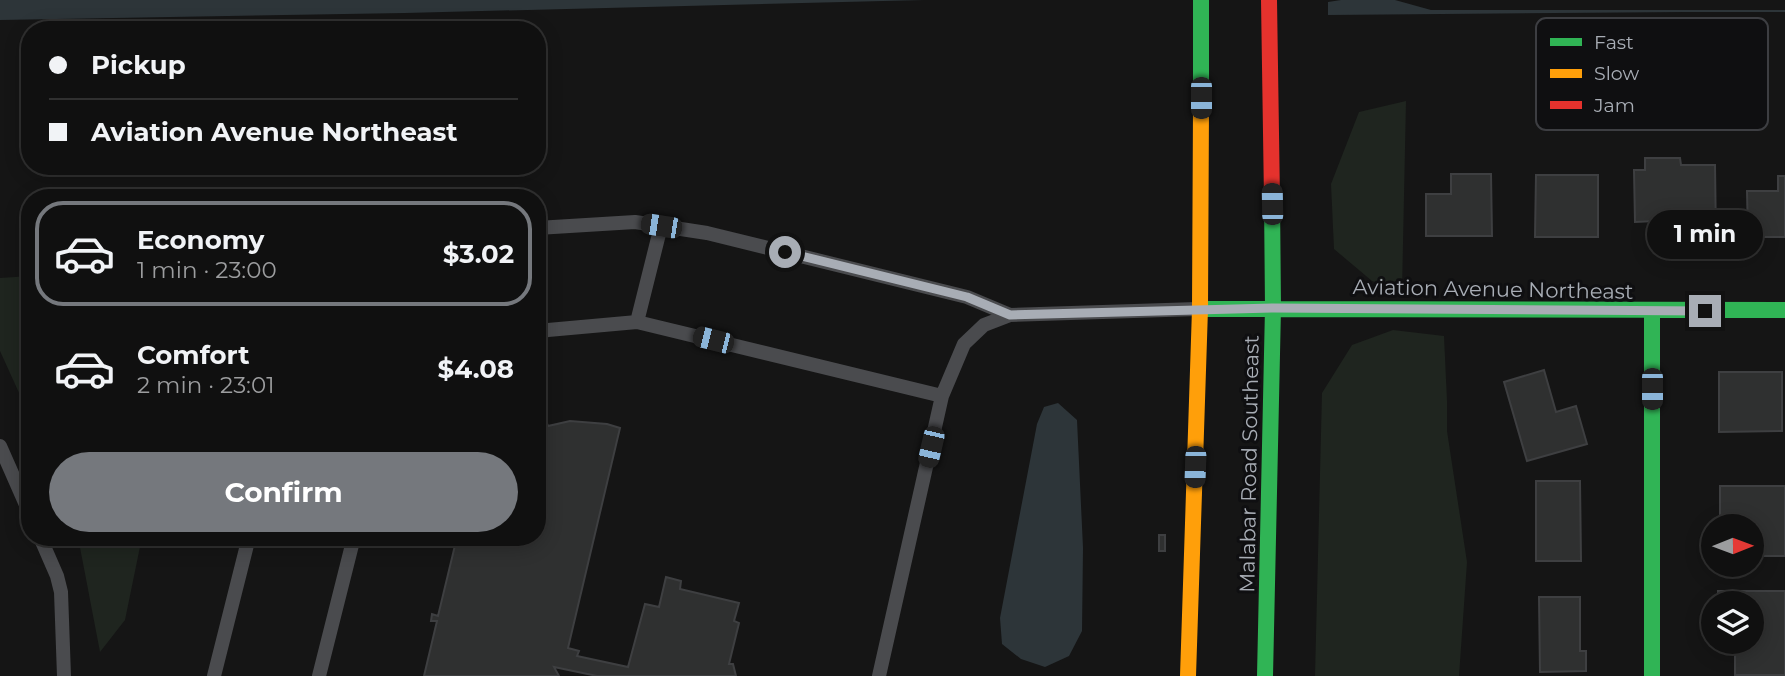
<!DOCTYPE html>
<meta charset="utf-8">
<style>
:root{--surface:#101010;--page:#1e1e1e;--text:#f1f3f6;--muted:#9c9d9f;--line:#303030;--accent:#75787d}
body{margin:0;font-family:Montserrat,sans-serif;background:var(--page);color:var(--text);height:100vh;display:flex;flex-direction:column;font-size:26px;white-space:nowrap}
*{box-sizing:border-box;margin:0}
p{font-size:23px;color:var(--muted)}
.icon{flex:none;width:38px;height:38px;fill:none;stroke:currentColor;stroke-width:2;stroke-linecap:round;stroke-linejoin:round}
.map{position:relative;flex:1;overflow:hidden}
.drawer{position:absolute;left:21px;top:189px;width:525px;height:357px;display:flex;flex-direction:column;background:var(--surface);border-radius:28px;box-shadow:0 4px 18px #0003,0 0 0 2px var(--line)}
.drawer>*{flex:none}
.top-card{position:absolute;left:21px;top:21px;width:525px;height:154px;border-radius:28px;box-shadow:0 4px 18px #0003,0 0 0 2px var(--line);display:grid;align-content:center;height:154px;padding:0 28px;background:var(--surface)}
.needle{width:46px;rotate:89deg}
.tools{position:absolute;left:1701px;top:514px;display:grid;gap:14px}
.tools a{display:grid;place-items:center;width:63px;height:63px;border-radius:50%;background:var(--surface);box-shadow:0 4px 18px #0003,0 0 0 2px var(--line);font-size:35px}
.end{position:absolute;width:32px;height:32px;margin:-16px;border:9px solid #a8adb5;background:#111;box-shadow:0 0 0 4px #111}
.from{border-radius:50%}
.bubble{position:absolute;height:49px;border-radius:24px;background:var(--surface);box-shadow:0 4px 18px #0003,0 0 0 2px var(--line);font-size:23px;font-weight:700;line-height:49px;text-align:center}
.car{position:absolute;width:21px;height:42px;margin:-21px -10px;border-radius:9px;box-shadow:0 0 5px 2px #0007;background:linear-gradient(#222 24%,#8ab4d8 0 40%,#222 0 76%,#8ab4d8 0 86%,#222 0)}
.top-card b{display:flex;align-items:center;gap:24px;height:66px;font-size:26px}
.top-card b+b{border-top:2px solid var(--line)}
.top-card i{width:18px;height:18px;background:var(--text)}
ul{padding:12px 0 0;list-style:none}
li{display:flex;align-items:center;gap:21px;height:105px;margin:0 14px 10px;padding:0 14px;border:4px solid transparent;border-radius:28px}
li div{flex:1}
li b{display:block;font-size:26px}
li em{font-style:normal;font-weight:700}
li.active{border-color:var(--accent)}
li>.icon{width:63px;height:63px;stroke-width:1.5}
.cta{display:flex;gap:14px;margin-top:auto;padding:14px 28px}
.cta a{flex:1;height:80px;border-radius:42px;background:var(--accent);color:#fff;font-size:28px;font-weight:700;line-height:80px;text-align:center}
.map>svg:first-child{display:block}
.green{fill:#1f251f}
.water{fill:#2d3539}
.building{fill:#2f3030;stroke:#3e3f41;stroke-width:2}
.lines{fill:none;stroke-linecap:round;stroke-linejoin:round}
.lane{stroke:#4a4b4e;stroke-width:14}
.fast{stroke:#30b455;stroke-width:16}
.slow{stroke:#ff9f0a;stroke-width:16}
.jam{stroke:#e5322d;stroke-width:16}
.route{stroke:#a8adb5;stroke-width:9}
.labels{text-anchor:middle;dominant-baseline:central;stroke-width:6;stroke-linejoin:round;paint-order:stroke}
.street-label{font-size:21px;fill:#a8adb5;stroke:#0f0f11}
.key{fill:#0f0f11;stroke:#3d3e42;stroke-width:2}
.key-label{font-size:19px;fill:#a8adb5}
</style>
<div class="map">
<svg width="1785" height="676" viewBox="0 0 1785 676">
<rect width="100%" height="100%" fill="#151515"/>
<path class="green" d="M1406,101L1402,291L1372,281L1334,249L1331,184L1359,112Z
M30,276V417L0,351V278Z
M1393,330L1444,336L1447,401V431L1467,562L1459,676H1315L1322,393L1352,345Z
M78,537H142L125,620L100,652Z"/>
<path class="water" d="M0,0H924L405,13L0,20Z
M1341,0H1395L1431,10H1785V12H1683L1328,15V2Z
M1058,403L1077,420L1083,548L1082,631L1069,656L1045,667L1021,659L1002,644L1000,618L1037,424L1044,407Z"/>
<path class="building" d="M1645,158H1680L1681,165H1715L1716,239L1681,240V228H1656V221L1635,222L1634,170H1645Z
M1451,174H1491L1492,236H1426V194H1451Z
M1536,175H1598V237H1535Z
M1778,176H1785V237H1748L1747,191H1778Z
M1544,370L1556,412L1576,406L1587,444L1527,461L1504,382Z
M1719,372H1782V431L1719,432Z
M542,410L548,426L570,421L607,424L620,428L568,648L579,651L577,656L628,667L645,604L659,607L666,577L681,581L680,589L739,603L734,621L739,623L729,664H733L736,676H597L554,667L559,676H424L437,621H431L432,614L438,616L457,537H537V412Z
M1536,481H1580L1581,561H1536Z
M1720,486H1785V556H1752V527H1720Z
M1159,535H1165V551H1159Z
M1718,591H1785V675H1735V646H1726V642H1752V604H1718Z
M1539,597H1580V651H1586V671L1540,672Z"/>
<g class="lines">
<path class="lane" d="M537,228L635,222L707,233L967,297L1010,315
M637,322L661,226
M537,333L548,330L637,322L942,396
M0,446L30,514
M40,537L57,576L61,592L64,676
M214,676L249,537
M319,676L354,537
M879,676L942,396L964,344L984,325L1010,315L1197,309"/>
<path class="fast" d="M1201,107V0
M1200,309L1785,310
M1652,311V676
M1265,676L1273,308L1272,199"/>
<path class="slow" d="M1188,676L1200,309L1201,107"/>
<path class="jam" d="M1269,0L1272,199"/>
</g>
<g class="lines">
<path class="route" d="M785,252L967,297L1010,315L1273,308L1705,311"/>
</g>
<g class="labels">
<g class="street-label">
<text transform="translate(1493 289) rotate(1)">Aviation Avenue Northeast</text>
<text transform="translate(1249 464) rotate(-89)">Malabar Road Southeast</text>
</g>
</g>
<rect x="1536" y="18" width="232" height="112" rx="10" class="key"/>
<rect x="1550" y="38" width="32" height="8" fill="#30b455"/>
<rect x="1550" y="69" width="32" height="9" fill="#ff9f0a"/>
<rect x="1550" y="101" width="32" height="8" fill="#e5322d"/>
<g class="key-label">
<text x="1594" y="49">Fast</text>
<text x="1594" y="80">Slow</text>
<text x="1594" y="112">Jam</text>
</g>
</svg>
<div class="tools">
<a><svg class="needle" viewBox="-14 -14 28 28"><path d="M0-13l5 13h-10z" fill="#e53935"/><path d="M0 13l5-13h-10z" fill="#9c9d9f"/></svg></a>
<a><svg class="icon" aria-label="layers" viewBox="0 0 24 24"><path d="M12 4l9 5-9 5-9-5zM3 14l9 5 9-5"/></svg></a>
</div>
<i class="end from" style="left:785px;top:252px"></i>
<i class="end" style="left:1705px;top:311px"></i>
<div class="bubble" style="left:1647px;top:210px;width:116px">1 min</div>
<i class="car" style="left:1201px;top:98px;rotate:180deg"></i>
<i class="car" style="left:1272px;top:204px;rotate:359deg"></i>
<i class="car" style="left:661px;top:226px;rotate:279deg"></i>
<i class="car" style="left:713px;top:340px;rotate:284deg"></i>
<i class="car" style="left:1652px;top:389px;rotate:180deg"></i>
<i class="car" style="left:931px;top:447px;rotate:193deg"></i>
<i class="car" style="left:1195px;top:467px;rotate:182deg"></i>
<div class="top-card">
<b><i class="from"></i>Pickup</b>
<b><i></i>Aviation Avenue Northeast</b>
</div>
<section class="drawer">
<ul>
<li class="active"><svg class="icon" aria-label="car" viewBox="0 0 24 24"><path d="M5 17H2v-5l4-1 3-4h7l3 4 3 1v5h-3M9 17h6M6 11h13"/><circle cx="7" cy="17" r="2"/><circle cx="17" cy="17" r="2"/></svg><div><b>Economy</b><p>1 min · 23:00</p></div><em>$3.02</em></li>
<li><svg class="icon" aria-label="car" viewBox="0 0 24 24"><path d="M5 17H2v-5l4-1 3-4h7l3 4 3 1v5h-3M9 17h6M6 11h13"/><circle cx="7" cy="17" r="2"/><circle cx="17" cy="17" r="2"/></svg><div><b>Comfort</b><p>2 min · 23:01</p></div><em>$4.08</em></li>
</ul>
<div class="cta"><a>Confirm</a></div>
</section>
</div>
